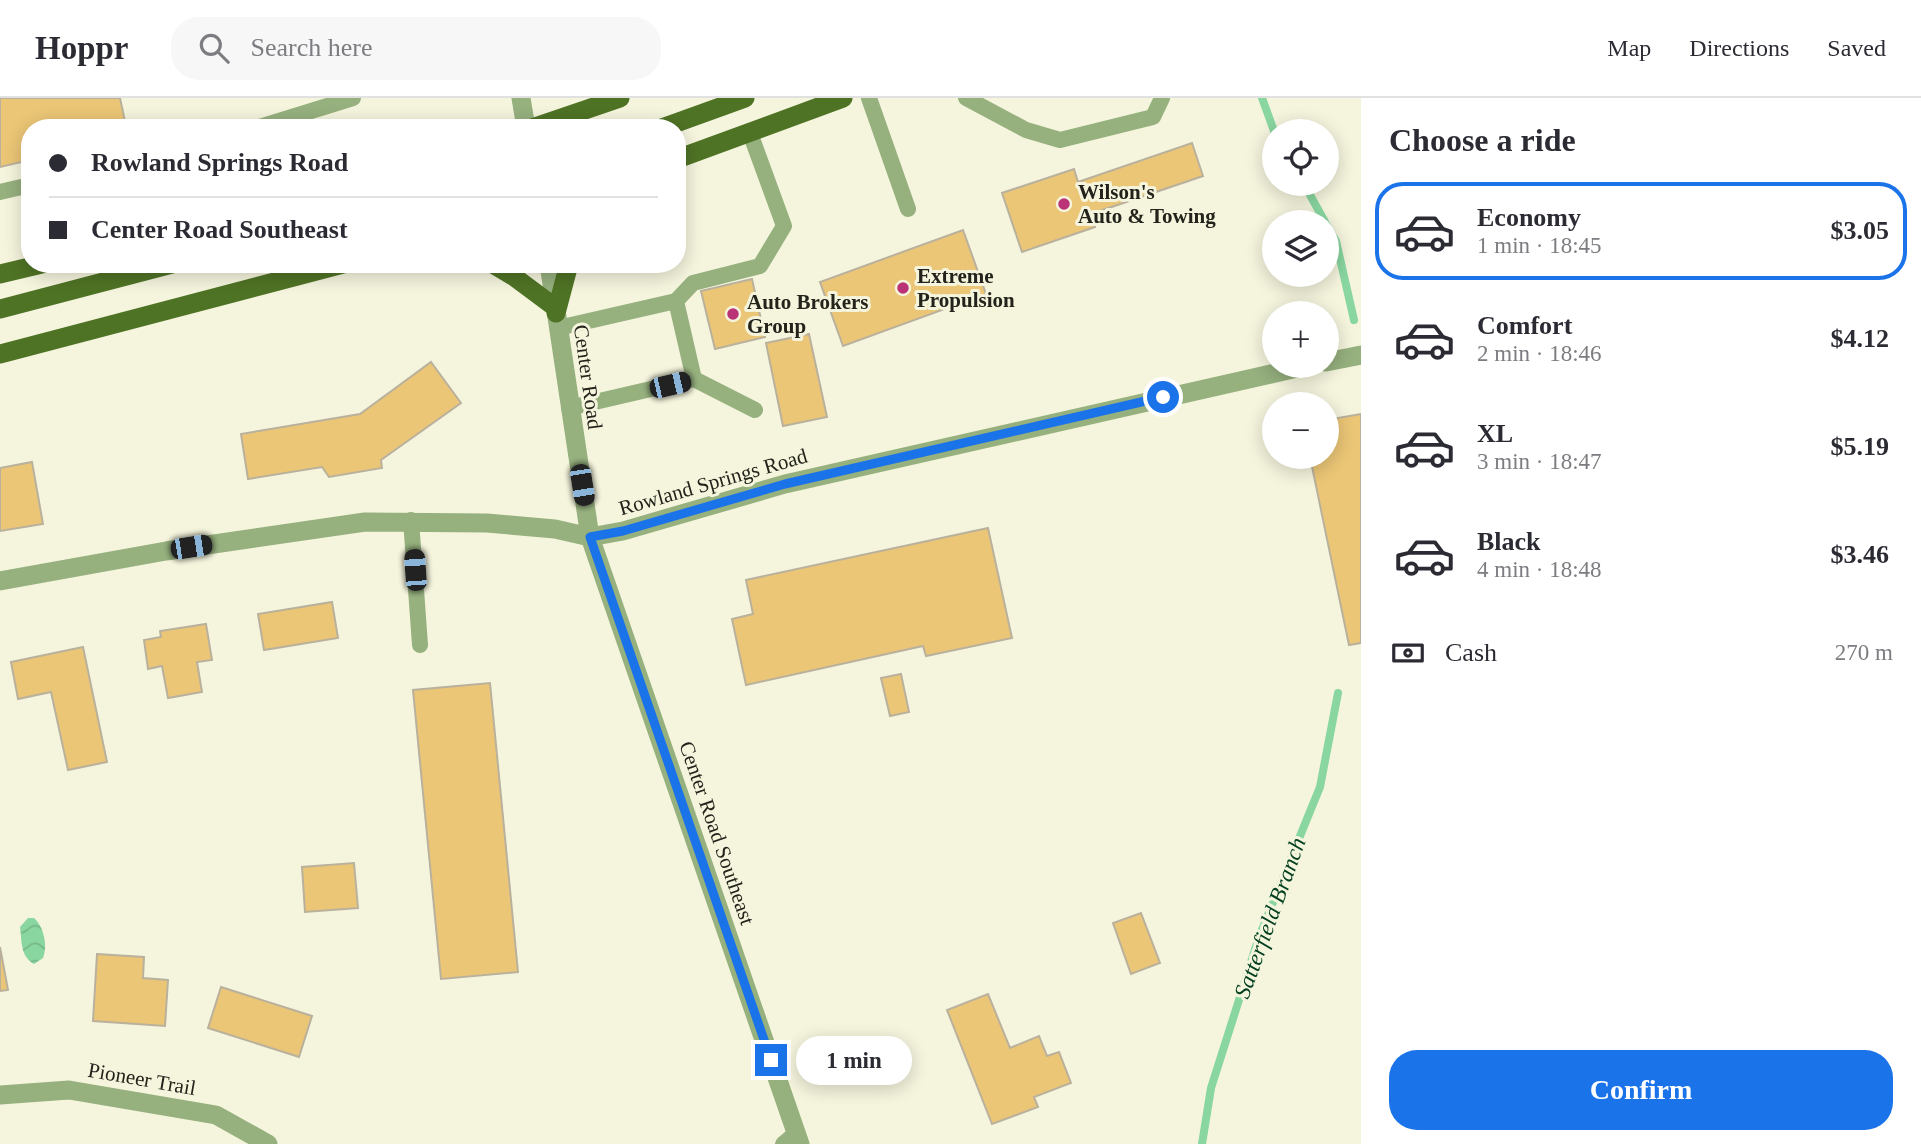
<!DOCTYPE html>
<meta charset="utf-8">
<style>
:root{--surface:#fff;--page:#f7f7f7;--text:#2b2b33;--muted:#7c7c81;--line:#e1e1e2;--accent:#1a73e8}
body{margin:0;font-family:"Times New Roman",serif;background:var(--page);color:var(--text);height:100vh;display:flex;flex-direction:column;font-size:26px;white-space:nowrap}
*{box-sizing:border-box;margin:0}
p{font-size:23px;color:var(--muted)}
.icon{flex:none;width:38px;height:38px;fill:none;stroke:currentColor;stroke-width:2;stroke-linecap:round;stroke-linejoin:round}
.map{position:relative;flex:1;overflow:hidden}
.panel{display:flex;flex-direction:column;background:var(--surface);width:560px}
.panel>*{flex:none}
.top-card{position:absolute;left:21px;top:21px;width:665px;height:154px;border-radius:28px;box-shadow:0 4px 18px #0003;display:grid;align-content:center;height:154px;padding:0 28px;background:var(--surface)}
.fabs{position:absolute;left:1262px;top:21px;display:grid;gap:14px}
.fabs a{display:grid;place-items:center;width:77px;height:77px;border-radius:50%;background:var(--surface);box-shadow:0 4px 18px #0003;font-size:35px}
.end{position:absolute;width:32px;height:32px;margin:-16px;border:9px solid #1a73e8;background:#fff;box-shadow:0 0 0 4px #fff}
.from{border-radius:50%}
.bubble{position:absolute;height:49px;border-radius:24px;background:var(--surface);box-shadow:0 4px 18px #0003;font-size:23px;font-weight:700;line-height:49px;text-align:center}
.car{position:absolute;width:21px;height:42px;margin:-21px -10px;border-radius:9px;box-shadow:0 0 5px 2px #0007;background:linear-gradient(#222 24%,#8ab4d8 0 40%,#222 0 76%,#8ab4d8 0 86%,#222 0)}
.top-card b{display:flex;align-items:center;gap:24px;height:66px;font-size:26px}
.top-card b+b{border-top:2px solid var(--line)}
.top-card i{width:18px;height:18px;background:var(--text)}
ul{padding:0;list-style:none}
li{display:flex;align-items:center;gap:21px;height:98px;margin:0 14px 10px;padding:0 14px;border:4px solid transparent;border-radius:28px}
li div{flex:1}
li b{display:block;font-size:26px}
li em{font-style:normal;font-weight:700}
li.current{border-color:var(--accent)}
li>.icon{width:63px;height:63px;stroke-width:1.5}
h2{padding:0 28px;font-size:32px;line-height:84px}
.pay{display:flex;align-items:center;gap:18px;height:77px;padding:0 28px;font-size:26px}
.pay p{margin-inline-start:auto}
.primary-button{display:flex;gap:14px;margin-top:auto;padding:14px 28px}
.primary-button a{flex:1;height:80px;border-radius:28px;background:var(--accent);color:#fff;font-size:28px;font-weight:700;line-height:80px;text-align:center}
header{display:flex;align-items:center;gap:42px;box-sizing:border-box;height:98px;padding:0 35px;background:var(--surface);border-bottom:2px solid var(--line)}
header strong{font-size:33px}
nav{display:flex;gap:38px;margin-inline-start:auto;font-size:24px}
.search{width:490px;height:63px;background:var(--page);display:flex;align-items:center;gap:18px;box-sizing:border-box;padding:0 24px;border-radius:28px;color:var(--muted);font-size:26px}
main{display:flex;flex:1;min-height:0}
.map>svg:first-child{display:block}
.water{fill:url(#water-waves)}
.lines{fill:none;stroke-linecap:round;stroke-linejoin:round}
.stream{stroke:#89d6a0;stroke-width:8}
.building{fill:#ebc676;stroke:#bab19d;stroke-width:2}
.service{stroke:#96b07e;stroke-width:16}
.minor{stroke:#96b07e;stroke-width:19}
.tertiary{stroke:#96b07e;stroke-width:19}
.primary{stroke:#4f7325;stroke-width:19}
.route{stroke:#1a73e8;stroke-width:9}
.poi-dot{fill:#ba3376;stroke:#f5f5de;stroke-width:2.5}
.labels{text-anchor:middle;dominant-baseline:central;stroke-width:6;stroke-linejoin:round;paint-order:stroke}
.poi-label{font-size:21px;font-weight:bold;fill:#23231b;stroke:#f5f5de;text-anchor:start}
.street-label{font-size:21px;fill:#23231b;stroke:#f5f5de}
.water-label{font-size:23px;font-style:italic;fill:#02401f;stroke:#f5f5de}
</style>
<header>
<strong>Hoppr</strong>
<div class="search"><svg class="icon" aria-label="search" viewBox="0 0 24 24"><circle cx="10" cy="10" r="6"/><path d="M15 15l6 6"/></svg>Search here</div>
<nav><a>Map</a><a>Directions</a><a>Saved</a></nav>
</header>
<main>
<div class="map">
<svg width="1361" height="1046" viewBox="0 0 1361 1046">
<defs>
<pattern id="water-waves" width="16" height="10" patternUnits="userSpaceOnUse" patternTransform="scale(1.75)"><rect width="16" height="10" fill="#89d6a0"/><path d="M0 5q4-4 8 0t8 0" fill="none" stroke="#76b789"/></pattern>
</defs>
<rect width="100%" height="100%" fill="#f5f5de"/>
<path class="water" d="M28,820H34C44,829 48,848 43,860L34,866C20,858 22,843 20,829Z"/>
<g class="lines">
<path class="stream" d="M1262,0L1274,33
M1304,86L1325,124
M1326,126L1336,143L1354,222
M1202,1046L1211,990L1259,839L1320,689L1338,595"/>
</g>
<path class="building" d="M0,0H120L126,28L30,30V62L0,69Z
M1192,45L1203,78L1091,116L1095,129L1022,154L1002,95L1074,71L1078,84Z
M963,132L986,196L843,248L820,184Z
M752,181L765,239L715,251L701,193Z
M809,236L827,319L783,328L766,245Z
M431,264L461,305L381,362L382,370L329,379L322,369L248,381L241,336L360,316Z
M1361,316V545L1349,547L1310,359H1326V322Z
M32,364L43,426L0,433V370Z
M988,430L1012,540L926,558L923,548L746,587L732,521L753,516L746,482Z
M332,504L338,540L264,552L258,516Z
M206,526L212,562L197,564L202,594L168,600L162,568L148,571L144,542L161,539L160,533Z
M83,549L107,664L68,672L51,594L18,601L11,564Z
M901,576L909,614L890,618L881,580Z
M490,585L518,874L441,881L413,592Z
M354,765L358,810L305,814L302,769Z
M1141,815L1160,865L1131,876L1113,825Z
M0,849L8,892L0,893Z
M97,856L144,859L143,880L168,882L165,928L93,923Z
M221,889L312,918L299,959L208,930Z
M988,896L1010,950L1039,938L1047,958L1059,954L1071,985L1034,999L1038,1009L992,1026L947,912Z"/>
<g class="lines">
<path class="service" d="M869,0L908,111
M966,0L1026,32L1060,42L1153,19L1162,0
M256,30L353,0
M0,94L30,87
M676,203L693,185L760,168L784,128L750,35
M558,230L676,203L694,281L569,310
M694,281L755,312
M411,422L420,547
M783,1046L796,1035"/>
<path class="minor" d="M0,997L69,992L216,1017L268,1046"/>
<path class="tertiary" d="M521,0L526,30
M549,166L590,439L800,1046
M1326,264L1361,257
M0,483L166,453L365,424L487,425L555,431L590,439L623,433L785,386L1306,268"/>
<path class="primary" d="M532,30L620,0
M662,30L745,0
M677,61L843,0
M493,166L513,178L556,210
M0,176L42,166
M0,211L172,166
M556,215L569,166
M0,256L343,166"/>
</g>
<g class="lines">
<path class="route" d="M771,962L590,439L623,433L785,386L1163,299"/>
</g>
<g class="poi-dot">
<circle cx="1064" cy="106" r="7"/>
<circle cx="903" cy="190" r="7"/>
<circle cx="733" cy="216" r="7"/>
</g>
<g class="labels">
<g class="poi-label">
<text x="1078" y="94">Wilson's<tspan x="1078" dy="24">Auto &amp; Towing</tspan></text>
<text x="917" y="178">Extreme<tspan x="917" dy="24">Propulsion</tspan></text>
<text x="747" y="204">Auto Brokers<tspan x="747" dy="24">Group</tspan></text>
</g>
<g class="street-label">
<text transform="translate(588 279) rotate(82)">Center Road</text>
<text transform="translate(713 384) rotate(-16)">Rowland Springs Road</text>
<text transform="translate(717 735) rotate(71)">Center Road Southeast</text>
<text transform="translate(142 981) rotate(10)">Pioneer Trail</text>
</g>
<g class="water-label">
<text transform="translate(1270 820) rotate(-70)">Satterfield Branch</text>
</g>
</g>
</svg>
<div class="fabs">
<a><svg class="icon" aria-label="locate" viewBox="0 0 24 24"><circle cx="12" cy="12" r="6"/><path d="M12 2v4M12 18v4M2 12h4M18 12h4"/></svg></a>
<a><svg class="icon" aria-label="layers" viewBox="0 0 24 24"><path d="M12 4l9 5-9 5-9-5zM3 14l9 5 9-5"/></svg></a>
<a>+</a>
<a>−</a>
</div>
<i class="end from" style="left:1163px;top:299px"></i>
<i class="end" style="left:771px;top:962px"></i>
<div class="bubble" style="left:796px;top:938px;width:116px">1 min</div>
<i class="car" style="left:670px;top:287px;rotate:77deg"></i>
<i class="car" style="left:582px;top:387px;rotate:171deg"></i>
<i class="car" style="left:191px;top:449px;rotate:81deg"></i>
<i class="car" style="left:415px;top:472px;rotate:356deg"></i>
<div class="top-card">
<b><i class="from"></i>Rowland Springs Road</b>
<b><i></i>Center Road Southeast</b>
</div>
</div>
<section class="panel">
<h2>Choose a ride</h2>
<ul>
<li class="current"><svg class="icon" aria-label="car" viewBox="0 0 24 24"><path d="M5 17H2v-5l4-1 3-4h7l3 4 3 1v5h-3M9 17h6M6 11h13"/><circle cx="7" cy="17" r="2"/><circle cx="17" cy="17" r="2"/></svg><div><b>Economy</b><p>1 min · 18:45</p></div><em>$3.05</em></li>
<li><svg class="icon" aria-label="car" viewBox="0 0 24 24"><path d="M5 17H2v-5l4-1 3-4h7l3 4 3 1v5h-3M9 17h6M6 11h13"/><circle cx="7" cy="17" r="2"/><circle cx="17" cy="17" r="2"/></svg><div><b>Comfort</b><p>2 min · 18:46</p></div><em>$4.12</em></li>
<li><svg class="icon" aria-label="car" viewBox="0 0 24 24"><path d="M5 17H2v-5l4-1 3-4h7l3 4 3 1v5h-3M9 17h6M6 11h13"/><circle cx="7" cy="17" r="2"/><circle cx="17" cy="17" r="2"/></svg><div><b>XL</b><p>3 min · 18:47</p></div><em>$5.19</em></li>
<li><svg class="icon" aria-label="car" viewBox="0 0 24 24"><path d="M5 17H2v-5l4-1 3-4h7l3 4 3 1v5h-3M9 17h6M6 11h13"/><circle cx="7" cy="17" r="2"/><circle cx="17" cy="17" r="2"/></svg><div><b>Black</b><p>4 min · 18:48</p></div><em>$3.46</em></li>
</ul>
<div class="pay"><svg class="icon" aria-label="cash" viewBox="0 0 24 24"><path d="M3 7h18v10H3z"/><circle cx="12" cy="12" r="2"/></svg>Cash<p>270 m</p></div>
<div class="primary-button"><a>Confirm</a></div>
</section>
</main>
